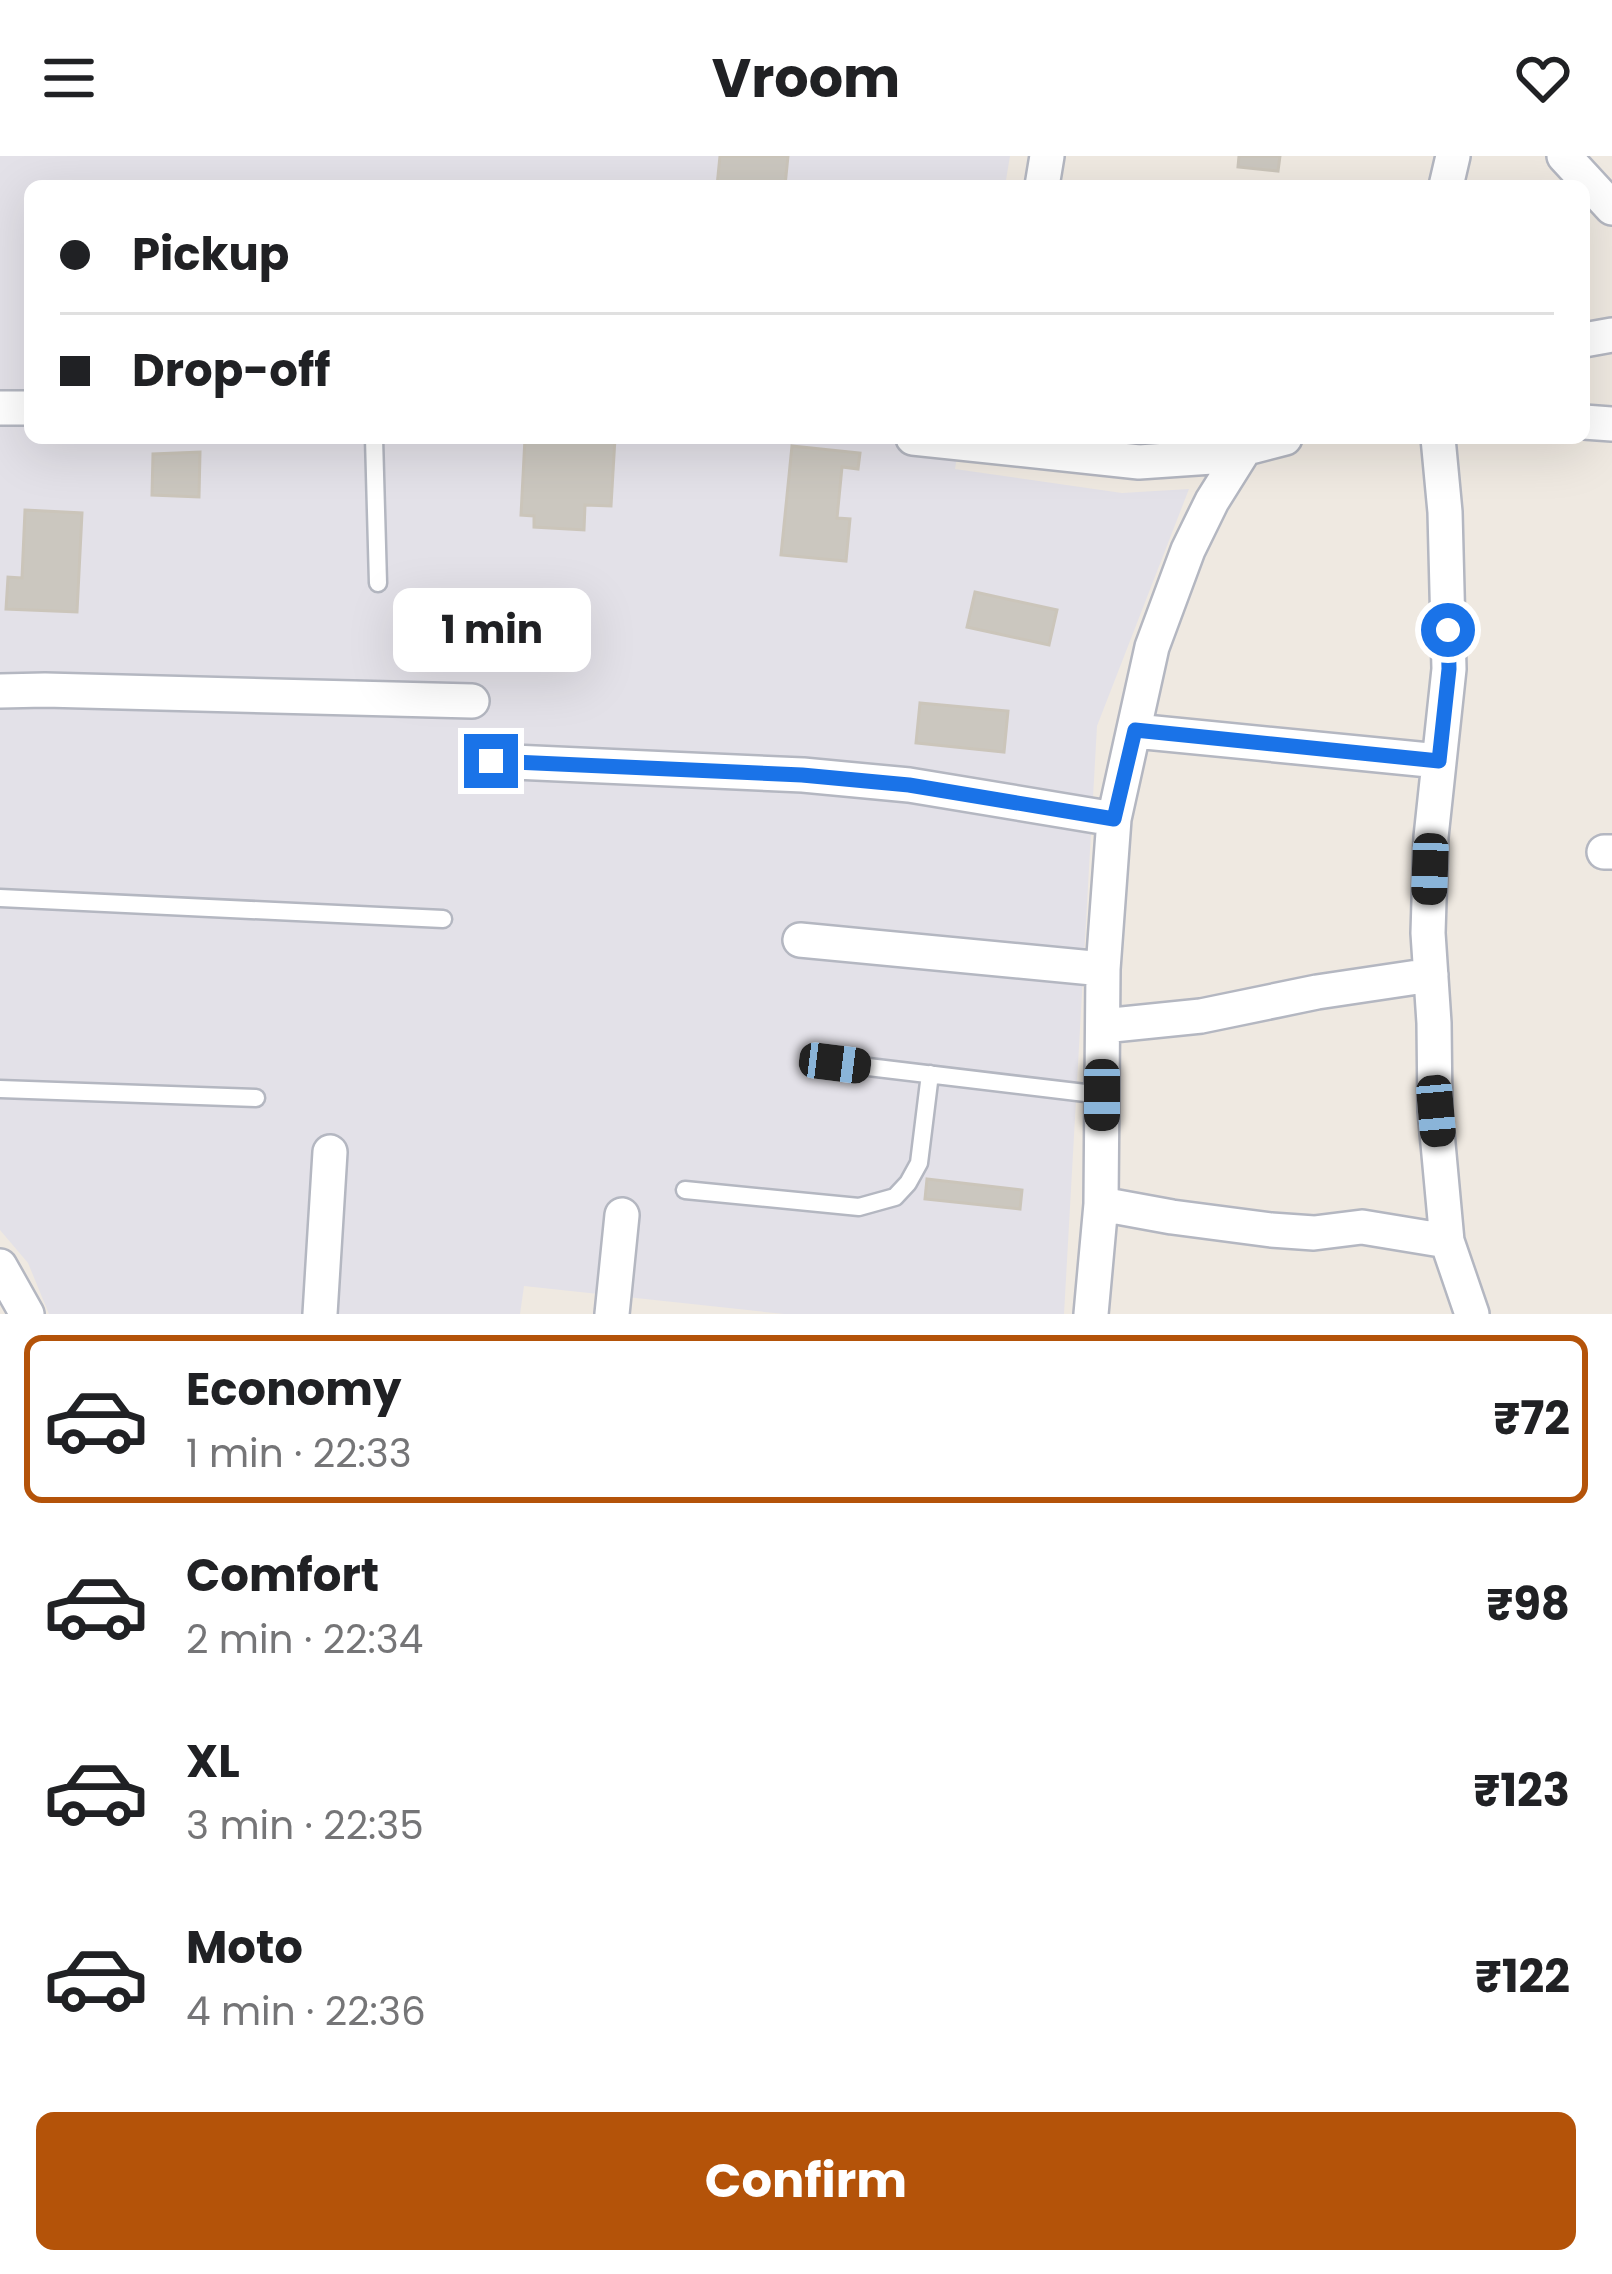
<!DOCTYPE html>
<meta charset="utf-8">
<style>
:root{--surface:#fff;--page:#f2f2f2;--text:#202124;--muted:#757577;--line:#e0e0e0;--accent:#b45309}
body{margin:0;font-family:Poppins,sans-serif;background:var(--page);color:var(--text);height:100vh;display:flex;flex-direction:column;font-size:45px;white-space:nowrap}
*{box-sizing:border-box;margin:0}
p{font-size:39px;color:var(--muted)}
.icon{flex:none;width:66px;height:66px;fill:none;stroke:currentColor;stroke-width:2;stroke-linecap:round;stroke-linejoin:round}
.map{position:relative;height:1158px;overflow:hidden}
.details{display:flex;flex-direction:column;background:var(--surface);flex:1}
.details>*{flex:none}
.banner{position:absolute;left:24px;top:24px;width:1566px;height:264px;border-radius:18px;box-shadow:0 12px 48px #0002;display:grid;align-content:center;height:264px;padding:0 36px;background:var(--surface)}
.end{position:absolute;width:54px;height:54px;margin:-27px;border:15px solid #1a73e8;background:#fff;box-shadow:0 0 0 6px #fff}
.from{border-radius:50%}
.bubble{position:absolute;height:84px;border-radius:18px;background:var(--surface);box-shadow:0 12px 48px #0002;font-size:39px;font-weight:700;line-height:84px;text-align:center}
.car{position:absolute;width:36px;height:72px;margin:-36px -18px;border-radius:15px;box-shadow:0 0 9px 3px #0007;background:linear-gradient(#222 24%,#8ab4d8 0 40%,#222 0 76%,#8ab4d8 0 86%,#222 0)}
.banner b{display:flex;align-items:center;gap:42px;height:114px;font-size:45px}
.banner b+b{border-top:3px solid var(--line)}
.banner i{width:30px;height:30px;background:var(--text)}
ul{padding:21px 0 0;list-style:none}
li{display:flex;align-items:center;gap:36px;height:168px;margin:0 24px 18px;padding:0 12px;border:6px solid transparent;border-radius:18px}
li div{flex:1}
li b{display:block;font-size:45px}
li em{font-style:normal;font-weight:700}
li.on{border-color:var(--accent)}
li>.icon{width:108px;height:108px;stroke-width:1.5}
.action{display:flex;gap:24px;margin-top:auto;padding:24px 36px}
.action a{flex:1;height:138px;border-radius:18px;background:var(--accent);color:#fff;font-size:48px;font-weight:700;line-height:138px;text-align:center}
header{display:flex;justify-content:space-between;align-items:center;height:156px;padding:0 36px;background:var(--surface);font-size:54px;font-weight:700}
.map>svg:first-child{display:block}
.industrial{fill:#e3e1e8}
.building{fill:#cbc7bf;stroke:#cbc5ba;stroke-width:3}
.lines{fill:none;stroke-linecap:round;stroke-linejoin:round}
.service-casing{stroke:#b4b7c1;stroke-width:21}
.minor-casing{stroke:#b4b7c1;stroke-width:38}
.service{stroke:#fff;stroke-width:16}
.minor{stroke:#fff;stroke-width:33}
.route{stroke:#1a73e8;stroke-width:15}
</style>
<header><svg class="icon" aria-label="menu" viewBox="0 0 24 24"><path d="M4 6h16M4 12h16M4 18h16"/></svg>Vroom<svg class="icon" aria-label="heart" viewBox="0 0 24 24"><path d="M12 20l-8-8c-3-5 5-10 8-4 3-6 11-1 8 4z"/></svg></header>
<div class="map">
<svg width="1612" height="1158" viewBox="0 0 1612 1158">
<rect width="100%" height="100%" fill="#efe9e1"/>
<path class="industrial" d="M0,0H1010L1005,30H30V282H960L955,313L1122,337L1189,333L1097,570L1064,1158H784L524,1130L520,1158H49L28,1107L0,1074Z"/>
<path class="building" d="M720,0H788L785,30H717Z
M1239,0H1280L1278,15L1238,11Z
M525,282H615L611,350L585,349L584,374L534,371V360L521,359Z
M792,290L860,297L858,313L842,311L837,362L850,363L846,405L781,399Z
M200,296L199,341L152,339L153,298Z
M25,354L82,357L77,456L6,453L8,421L22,422Z
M975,436L1057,454L1049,489L967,471Z
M920,547L1008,555L1004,596L916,587Z
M927,1023L1022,1034L1020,1053L925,1043Z"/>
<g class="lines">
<defs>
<path id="service" d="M374,282L378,427
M0,742L443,763
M835,907L1102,939
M0,933L256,942
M685,1034L859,1051L895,1041L908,1027L919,1007L930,918"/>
<path id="minor" d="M1564,0L1612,52
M1042,30L1047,0
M1446,30L1453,0
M1584,184L1612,179
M0,252H30
M1584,266L1612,268
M913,282L1139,306L1212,301L1285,282
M1438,282L1445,356L1449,513L1431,681L1428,777L1434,867L1435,955L1447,1085L1472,1158
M0,535L45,534L472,545
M1135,575L1439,605
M491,605L803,619L909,629L1114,663
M1604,696H1612
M800,784L1103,813
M1103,870L1201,860L1317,836L1431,819
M1101,1048L1172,1061L1271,1074L1314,1077L1362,1071L1447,1085
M0,1110L27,1158
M320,1158L330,996
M612,1158L622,1059
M1091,1158L1101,1048L1103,813L1114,663L1152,491L1188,394L1212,345L1244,294"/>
</defs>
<use href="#service" class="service-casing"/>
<use href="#minor" class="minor-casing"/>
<use href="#service" class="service"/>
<use href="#minor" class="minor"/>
</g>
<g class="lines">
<path class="route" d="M491,605L802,619L909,629L1114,663L1135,574L1439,605L1449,513L1448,474"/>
</g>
</svg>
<i class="end from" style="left:1448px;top:474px"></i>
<i class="end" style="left:491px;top:605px"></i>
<div class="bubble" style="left:393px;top:432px;width:198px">1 min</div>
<i class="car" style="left:1430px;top:713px;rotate:182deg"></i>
<i class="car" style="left:835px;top:907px;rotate:97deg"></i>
<i class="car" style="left:1102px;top:939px;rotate:180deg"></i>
<i class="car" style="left:1436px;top:955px;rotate:175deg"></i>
<div class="banner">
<b><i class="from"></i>Pickup</b>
<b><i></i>Drop-off</b>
</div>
</div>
<section class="details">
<ul>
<li class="on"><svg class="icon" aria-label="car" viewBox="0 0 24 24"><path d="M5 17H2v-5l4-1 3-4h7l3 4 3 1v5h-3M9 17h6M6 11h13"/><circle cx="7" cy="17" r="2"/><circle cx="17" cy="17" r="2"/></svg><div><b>Economy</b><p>1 min · 22:33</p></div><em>₹72</em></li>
<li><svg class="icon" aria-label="car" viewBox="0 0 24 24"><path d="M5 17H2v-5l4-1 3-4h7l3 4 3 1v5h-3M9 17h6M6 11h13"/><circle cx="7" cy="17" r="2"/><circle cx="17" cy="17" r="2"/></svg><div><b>Comfort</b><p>2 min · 22:34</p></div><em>₹98</em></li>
<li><svg class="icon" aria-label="car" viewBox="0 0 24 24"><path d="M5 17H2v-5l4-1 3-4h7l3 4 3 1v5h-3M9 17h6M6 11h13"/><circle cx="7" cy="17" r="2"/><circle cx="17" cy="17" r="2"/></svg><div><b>XL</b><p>3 min · 22:35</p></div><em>₹123</em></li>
<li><svg class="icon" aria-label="car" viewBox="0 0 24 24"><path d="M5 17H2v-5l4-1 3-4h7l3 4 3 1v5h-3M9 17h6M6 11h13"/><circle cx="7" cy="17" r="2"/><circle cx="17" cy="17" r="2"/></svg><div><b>Moto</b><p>4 min · 22:36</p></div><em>₹122</em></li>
</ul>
<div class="action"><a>Confirm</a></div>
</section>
